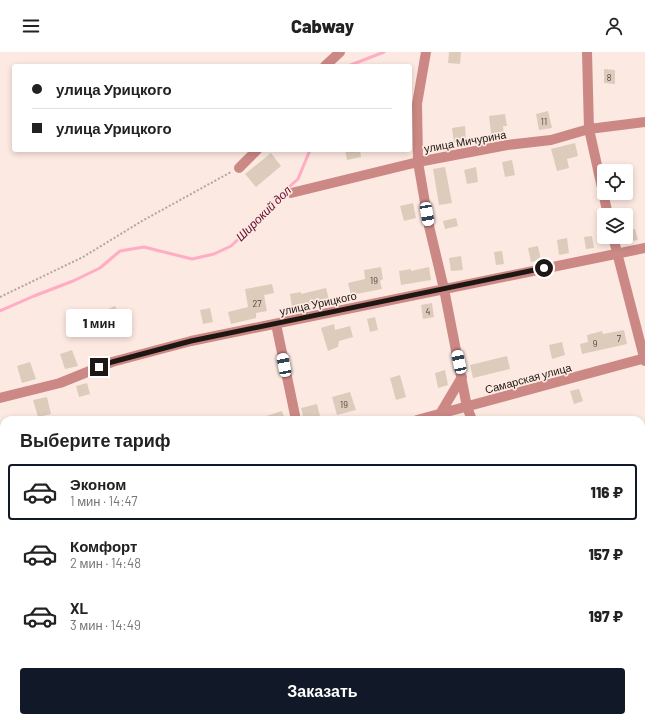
<!DOCTYPE html>
<html lang="ru">
<meta charset="utf-8">
<style>
:root{--surface:#fff;--page:#f2f2f2;--text:#222;--muted:#767676;--line:#e0e0e0;--accent:#111827}
body{margin:0;font-family:Barlow,sans-serif;background:var(--page);color:var(--text);height:100vh;display:flex;flex-direction:column;font-size:15px;white-space:nowrap}
*{box-sizing:border-box;margin:0}
p{font-size:13px;color:var(--muted)}
.icon{flex:none;width:22px;height:22px;fill:none;stroke:currentColor;stroke-width:2;stroke-linecap:round;stroke-linejoin:round}
.map{position:relative;flex:1;overflow:hidden}
.panel{position:absolute;left:0px;top:364px;width:645px;height:306px;display:flex;flex-direction:column;background:var(--surface);border-radius:12px 12px 0 0;box-shadow:0 2px 6px #0003}
.panel>*{flex:none}
.top-card{position:absolute;left:12px;top:12px;width:400px;height:88px;border-radius:4px;box-shadow:0 2px 6px #0003;display:grid;align-content:center;height:88px;padding:0 20px;background:var(--surface)}
.controls{position:absolute;left:597px;top:112px;display:grid;gap:8px}
.controls a{display:grid;place-items:center;width:36px;height:36px;border-radius:4px;background:var(--surface);box-shadow:0 2px 6px #0003;font-size:20px}
.end{position:absolute;width:18px;height:18px;margin:-9px;border:5px solid #1f1713;background:#fff;box-shadow:0 0 0 2px #fff}
.from{border-radius:50%}
.bubble{position:absolute;height:28px;border-radius:4px;background:var(--surface);box-shadow:0 2px 6px #0003;font-size:13px;font-weight:800;line-height:28px;text-align:center}
.car{position:absolute;width:12px;height:24px;margin:-12px -6px;border-radius:5px;box-shadow:0 0 3px 1px #0007;background:linear-gradient(#fff 24%,#345 0 40%,#fff 0 76%,#345 0 86%,#fff 0)}
.top-card b{display:flex;align-items:center;gap:14px;height:38px;font-size:15px}
.top-card b+b{border-top:1px solid var(--line)}
.top-card i{width:10px;height:10px;background:var(--text)}
ul{padding:0;list-style:none}
li{display:flex;align-items:center;gap:12px;height:56px;margin:0 8px 6px;padding:0 12px;border:2px solid transparent;border-radius:4px}
li div{flex:1}
li b{display:block;font-size:15px}
li em{font-style:normal;font-weight:800}
li.on{border-color:var(--accent)}
li>.icon{width:36px;height:36px;stroke-width:1.5}
h2{padding:0 20px;font-size:18px;line-height:48px}
.action{display:flex;gap:8px;margin-top:auto;padding:8px 20px}
.action a{flex:1;height:46px;border-radius:4px;background:var(--accent);color:#fff;font-size:16px;font-weight:800;line-height:46px;text-align:center}
header{display:flex;justify-content:space-between;align-items:center;height:52px;padding:0 20px;background:var(--surface);font-size:18px;font-weight:800}
.map>svg:first-child{display:block}
.lines{fill:none;stroke-linecap:round;stroke-linejoin:round}
.stream{stroke:#ffacc4;stroke-width:3}
.building{fill:#ddccbc}
.path{stroke:#b4a59e;stroke-width:2;stroke-dasharray:2 2;stroke-linecap:butt}
.minor{stroke:#cc8884;stroke-width:10}
.major{stroke:#a1262d;stroke-width:10}
.route{stroke:#1f1713;stroke-width:5}
.labels{text-anchor:middle;dominant-baseline:central;stroke-width:3.5;stroke-linejoin:round;paint-order:stroke}
.number-label{font-size:9px;fill:#4e443d}
.street-label{font-size:11px;fill:#1f1713;stroke:#fce9e1}
.water-label{font-size:12px;font-style:italic;fill:#620530;stroke:#fce9e1}
</style>
<header><svg class="icon" aria-label="menu" viewBox="0 0 24 24"><path d="M4 6h16M4 12h16M4 18h16"/></svg>Cabway<svg class="icon" aria-label="person" viewBox="0 0 24 24"><circle cx="12" cy="8" r="4"/><path d="M4 21q1-7 8-7t8 7"/></svg></header>
<div class="map">
<svg width="645" height="670" viewBox="0 0 645 670">
<rect width="100%" height="100%" fill="#fce9e1"/>
<g class="lines">
<path class="stream" d="M348,14L384,0
M0,259L34,244L73,229L100,216L120,199L144,195L192,207L214,202L231,194L263,164L279,144L298,127L310,98"/>
</g>
<path class="building" d="M449,0H461L460,12L448,11Z
M604,17L615,18V32L604,31Z
M548,59L552,76L539,78L536,62Z
M505,62L507,74H503L504,87L492,89L489,64Z
M465,74L466,89L454,91L452,76Z
M575,91L578,104L567,107L569,116L557,119L551,97Z
M345,98H360L361,105L347,108Z
M271,101L281,114L256,135L245,122Z
M512,108L515,123L505,125L502,110Z
M445,115L452,151L439,153L433,117Z
M476,115L478,130L467,132L464,118Z
M413,151L416,166L404,169L400,154Z
M456,166L458,174L445,177L443,169Z
M635,177L638,188L626,190V179Z
M592,184L594,196L586,197L584,185Z
M567,186L569,201L559,203L557,188Z
M538,194L541,208L531,210L528,196Z
M502,199L504,212L496,213L494,200Z
M461,204L463,218L451,219L449,206Z
M381,215L383,227L380,229L382,237L351,243L348,231L365,227L364,218Z
M429,215L431,228L401,233L399,219L411,217V219Z
M272,232L274,241L264,243L267,259L256,261V266L231,272L228,260L248,255L245,237Z
M326,236L329,248L292,256L290,242L301,240V242Z
M432,251L434,265L423,267L421,253Z
M115,254L120,264L109,270L104,259Z
M210,256L213,270L203,272L200,258Z
M375,265L378,278L370,280L367,267Z
M334,272L335,278L350,274L353,285L339,289L338,295L328,299L321,276Z
M624,278L627,292L582,302L580,292L588,290L587,283L602,279L603,282Z
M562,290L565,303L552,307L549,293Z
M72,298L78,314L65,317L60,302Z
M507,304L510,317L473,326L470,313Z
M30,310L36,327L22,331L17,314Z
M445,318L448,333L438,336L435,321Z
M400,323L406,345L396,348L390,326Z
M87,331L90,342L79,345L76,334Z
M579,337L583,349L574,352L570,339Z
M350,340L356,358L337,363L332,345Z
M47,345L51,362L38,365L33,348Z
M317,352L321,368H304L301,356Z
M282,359L285,368H260V366Z"/>
<g class="lines">
<path class="path" d="M0,245L83,205L142,169L231,120"/>
<path class="minor" d="M426,0L417,52L418,110L429,174L444,237L467,355L472,368
M587,0L589,77L608,163
M325,14L340,0
M239,116L257,98
M291,141L418,110L507,93L551,88L589,77L645,70
M613,185L645,309
M276,272L296,368
M0,346L60,331L112,310L191,289L645,196
M440,362L462,325
M417,368L645,306
M641,443H645
M0,467L4,466
M0,488L4,502
M641,602L645,601
M0,603L4,602
M44,666L45,670
M369,666L370,670"/>
<path class="major" d="M541,666L544,670
M461,670L476,666"/>
</g>
<g class="lines">
<path class="route" d="M99,315L112,310L191,289L544,216"/>
</g>
<g class="labels">
<g class="number-label">
<text x="609" y="25">8</text>
<text x="544" y="69">11</text>
<text x="374" y="228">19</text>
<text x="257" y="251">27</text>
<text x="428" y="259">4</text>
<text x="619" y="286">7</text>
<text x="595" y="291">9</text>
<text x="344" y="352">19</text>
</g>
<g class="street-label">
<text transform="translate(465 89) rotate(-10)">улица Мичурина</text>
<text transform="translate(318 251) rotate(-12)">улица Урицкого</text>
<text transform="translate(528 326) rotate(-15)">Самарская улица</text>
</g>
<g class="water-label">
<text transform="translate(263 161) rotate(-45)">Широкий дол</text>
</g>
</g>
</svg>
<div class="controls">
<a><svg class="icon" aria-label="locate" viewBox="0 0 24 24"><circle cx="12" cy="12" r="6"/><path d="M12 2v4M12 18v4M2 12h4M18 12h4"/></svg></a>
<a><svg class="icon" aria-label="layers" viewBox="0 0 24 24"><path d="M12 4l9 5-9 5-9-5zM3 14l9 5 9-5"/></svg></a>
</div>
<i class="end from" style="left:544px;top:216px"></i>
<i class="end" style="left:99px;top:315px"></i>
<div class="bubble" style="left:66px;top:257px;width:66px">1 мин</div>
<i class="car" style="left:427px;top:162px;rotate:170deg"></i>
<i class="car" style="left:459px;top:310px;rotate:348deg"></i>
<i class="car" style="left:284px;top:313px;rotate:349deg"></i>
<div class="top-card">
<b><i class="from"></i>улица Урицкого</b>
<b><i></i>улица Урицкого</b>
</div>
<section class="panel">
<h2>Выберите тариф</h2>
<ul>
<li class="on"><svg class="icon" aria-label="car" viewBox="0 0 24 24"><path d="M5 17H2v-5l4-1 3-4h7l3 4 3 1v5h-3M9 17h6M6 11h13"/><circle cx="7" cy="17" r="2"/><circle cx="17" cy="17" r="2"/></svg><div><b>Эконом</b><p>1 мин · 14:47</p></div><em>116 ₽</em></li>
<li><svg class="icon" aria-label="car" viewBox="0 0 24 24"><path d="M5 17H2v-5l4-1 3-4h7l3 4 3 1v5h-3M9 17h6M6 11h13"/><circle cx="7" cy="17" r="2"/><circle cx="17" cy="17" r="2"/></svg><div><b>Комфорт</b><p>2 мин · 14:48</p></div><em>157 ₽</em></li>
<li><svg class="icon" aria-label="car" viewBox="0 0 24 24"><path d="M5 17H2v-5l4-1 3-4h7l3 4 3 1v5h-3M9 17h6M6 11h13"/><circle cx="7" cy="17" r="2"/><circle cx="17" cy="17" r="2"/></svg><div><b>XL</b><p>3 мин · 14:49</p></div><em>197 ₽</em></li>
</ul>
<div class="action"><a>Заказать</a></div>
</section>
</div>
